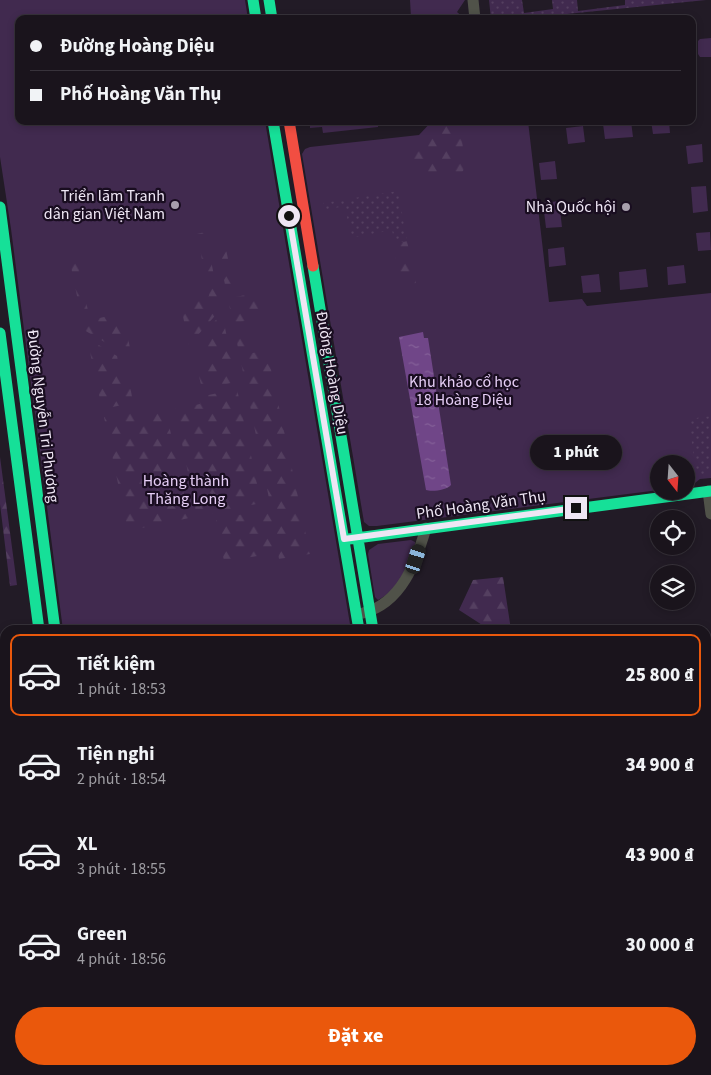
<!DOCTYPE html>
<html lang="vi">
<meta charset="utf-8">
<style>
:root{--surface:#1a141c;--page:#272129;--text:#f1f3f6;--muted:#9f9ea3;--line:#38333b;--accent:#ea580c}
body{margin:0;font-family:"Source Sans 3",sans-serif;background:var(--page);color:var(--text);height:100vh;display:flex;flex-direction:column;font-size:19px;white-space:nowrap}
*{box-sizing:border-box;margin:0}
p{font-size:16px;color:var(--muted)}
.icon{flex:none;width:28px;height:28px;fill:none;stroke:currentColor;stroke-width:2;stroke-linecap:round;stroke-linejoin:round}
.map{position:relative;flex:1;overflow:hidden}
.drawer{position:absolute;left:0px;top:625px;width:711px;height:450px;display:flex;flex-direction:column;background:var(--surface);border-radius:15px 15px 0 0;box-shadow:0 2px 8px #0003,0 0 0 1px var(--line)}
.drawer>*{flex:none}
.banner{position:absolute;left:15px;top:15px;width:681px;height:110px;border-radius:10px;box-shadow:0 2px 8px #0003,0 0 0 1px var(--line);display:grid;align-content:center;height:110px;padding:0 15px;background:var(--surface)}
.needle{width:32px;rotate:163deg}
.fabs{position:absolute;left:650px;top:455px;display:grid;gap:10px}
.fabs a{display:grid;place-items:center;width:45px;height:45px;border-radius:50%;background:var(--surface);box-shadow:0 2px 8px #0003,0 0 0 1px var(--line);font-size:25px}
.end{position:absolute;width:22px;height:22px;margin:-11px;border:6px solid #eee6f4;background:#111;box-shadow:0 0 0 2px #111}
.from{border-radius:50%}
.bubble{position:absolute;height:35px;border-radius:18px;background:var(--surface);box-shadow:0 2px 8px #0003,0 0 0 1px var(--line);font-size:16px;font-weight:800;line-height:35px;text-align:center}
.car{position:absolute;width:15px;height:30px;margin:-15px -8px;border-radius:6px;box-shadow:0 0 4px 1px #0007;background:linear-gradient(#222 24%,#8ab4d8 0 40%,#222 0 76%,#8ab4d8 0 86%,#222 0)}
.banner b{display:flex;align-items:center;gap:18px;height:48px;font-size:19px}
.banner b+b{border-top:1px solid var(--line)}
.banner i{width:12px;height:12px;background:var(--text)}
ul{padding:9px 0 0;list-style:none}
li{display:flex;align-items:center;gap:15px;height:82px;margin:0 10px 8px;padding:0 5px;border:2px solid transparent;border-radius:10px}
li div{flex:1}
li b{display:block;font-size:19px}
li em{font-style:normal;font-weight:800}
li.on{border-color:var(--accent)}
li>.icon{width:45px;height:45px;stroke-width:1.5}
.cta{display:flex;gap:10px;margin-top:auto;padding:10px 15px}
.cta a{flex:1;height:58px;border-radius:30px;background:var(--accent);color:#fff;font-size:20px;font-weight:800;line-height:58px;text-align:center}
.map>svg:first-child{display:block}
.green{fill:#412a4f}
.forest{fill:url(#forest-firs)}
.garden{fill:url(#garden-dots)}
.water{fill:url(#water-ripples)}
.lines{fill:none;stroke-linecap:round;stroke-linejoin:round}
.street{stroke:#505249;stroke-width:11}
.fast{stroke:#16e098;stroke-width:11}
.jam{stroke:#f24e42;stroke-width:11}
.route{stroke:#eee6f4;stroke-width:6}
.poi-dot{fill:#a79fac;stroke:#190d20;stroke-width:2}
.labels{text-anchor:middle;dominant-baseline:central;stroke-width:4.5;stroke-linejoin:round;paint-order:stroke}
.poi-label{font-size:16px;fill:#eee6f4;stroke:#190d20;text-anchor:end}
.street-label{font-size:16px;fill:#eee6f4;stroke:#190d20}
.park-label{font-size:16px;fill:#e6cef6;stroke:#190d20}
</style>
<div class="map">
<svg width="711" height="1075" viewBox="0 0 711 1075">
<defs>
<pattern id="forest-firs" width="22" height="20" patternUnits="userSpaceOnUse" patternTransform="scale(1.25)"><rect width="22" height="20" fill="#412a4f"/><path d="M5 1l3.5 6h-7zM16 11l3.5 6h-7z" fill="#543f60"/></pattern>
<pattern id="garden-dots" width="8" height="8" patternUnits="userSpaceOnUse" patternTransform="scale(1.25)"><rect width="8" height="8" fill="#412a4f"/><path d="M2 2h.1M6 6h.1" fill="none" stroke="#543f60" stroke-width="1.8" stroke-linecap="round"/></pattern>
<pattern id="water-ripples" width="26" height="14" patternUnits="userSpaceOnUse" patternTransform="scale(1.25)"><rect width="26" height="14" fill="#704688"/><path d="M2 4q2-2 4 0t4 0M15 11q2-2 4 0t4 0" fill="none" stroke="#856199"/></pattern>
</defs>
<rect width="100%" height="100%" fill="#221b26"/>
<path class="green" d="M0,0H245L248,19H19V121H265L351,630H63L11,229L0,157Z
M410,0H465L457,12L465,19H415L411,17Z
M711,38V57H700L698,54V41L700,39Z
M310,121H378V127L323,133L322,127L310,128Z
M432,121H528L549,302L582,299L587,306L711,293V478L700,479L690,487H686V464H659V490L377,526H369L364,522L302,154L305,149L310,147L419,135Z
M631,121L633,137L605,139L603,124Z
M651,121H669L670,133L653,134Z
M583,126L585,142L568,144L566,128Z
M702,144L703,162L688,164L686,146Z
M555,161L557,179L541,180L539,163Z
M706,186L708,211L693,213L691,187Z
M559,201L562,227L546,228L543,203Z
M710,232L711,250L698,251L696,233Z
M564,247L566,265L549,267L548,249Z
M684,265L686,283L668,285L667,267Z
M646,269L648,287L620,290L619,272Z
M599,274L601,292L583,293L581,276Z
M411,540L415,542V545C408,565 398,591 378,600L375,597L368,554L369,550L378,544Z"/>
<path class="forest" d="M460,124L465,165L463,171L461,173L426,178L425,173L412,175L408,150L445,125Z
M205,232L221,309L189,345L180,302L209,296L197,234Z
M223,234L234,289L230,290L231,298L255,293L260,317L241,322L248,354L267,350L310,554L279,559L278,553L224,561L216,520L271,508L215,236Z
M407,241L416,283L401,285L393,244Z
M76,255L90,320L123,313L132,358L84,330L69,257Z
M222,313L236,382L202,389L198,372L209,369L202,336Z
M87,338L117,356L123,386L130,385L133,403L102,409Z
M237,389L261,503L197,517L175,409L200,404L199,397Z
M139,410L140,416L166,411L189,518L128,531L104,417Z
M0,457L17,585L10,586L0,504Z
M503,577L511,630H490L459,610L473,580Z"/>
<path class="garden" d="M489,0H522L524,13L553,9L552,0H577L578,11L625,5V0H706L517,19H491Z
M398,191L407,241L395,243L392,230L351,238L345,206L324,210L323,203Z
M711,416V473L696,475L689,419Z"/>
<path class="water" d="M423,332L424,338H428L451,485C447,490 432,492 426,490L399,337Z"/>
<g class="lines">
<path class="street" d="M473,0L475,19
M708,491L711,514
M363,613C402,603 416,562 426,528
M706,795H711
M261,1070L262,1075"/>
<path class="fast" d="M253,0L256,19
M269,0L272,19
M273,121L359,630
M0,207L55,630
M313,266L373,630
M0,333L39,630
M349,539L711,491
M706,954L711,953
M0,1033L5,1032
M84,1070V1075
M445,1070L447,1075"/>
<path class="jam" d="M289,121L313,266"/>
</g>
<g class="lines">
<path class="route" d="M289,216L344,539L576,508"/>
</g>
<g class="poi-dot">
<circle cx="175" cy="205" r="5"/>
<circle cx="626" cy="207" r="5"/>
</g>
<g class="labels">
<g class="poi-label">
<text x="165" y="196">Triển lãm Tranh<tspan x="165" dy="18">dân gian Việt Nam</tspan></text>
<text x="616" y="207">Nhà Quốc hội</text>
</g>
<g class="street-label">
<text transform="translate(332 373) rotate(80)">Đường Hoàng Diệu</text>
<text transform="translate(43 416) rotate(83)">Đường Nguyễn Tri Phương</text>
<text transform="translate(481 505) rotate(-8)">Phố Hoàng Văn Thụ</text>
</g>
<g class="park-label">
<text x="464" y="382">Khu khảo cổ học<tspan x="464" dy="18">18 Hoàng Diệu</tspan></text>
<text x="186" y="481">Hoàng thành<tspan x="186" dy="18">Thăng Long</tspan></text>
</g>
</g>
</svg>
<div class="fabs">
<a><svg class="needle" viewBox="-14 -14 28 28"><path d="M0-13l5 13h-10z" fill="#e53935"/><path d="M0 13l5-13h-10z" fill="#9f9ea3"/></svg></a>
<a><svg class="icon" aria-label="locate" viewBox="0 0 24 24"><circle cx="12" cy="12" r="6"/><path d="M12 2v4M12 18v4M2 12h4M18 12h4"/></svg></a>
<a><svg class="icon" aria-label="layers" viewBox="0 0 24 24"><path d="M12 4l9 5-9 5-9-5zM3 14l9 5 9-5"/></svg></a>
</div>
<i class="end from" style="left:289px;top:216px"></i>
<i class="end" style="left:576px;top:508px"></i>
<div class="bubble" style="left:530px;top:435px;width:92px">1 phút</div>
<i class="car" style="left:416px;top:559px;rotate:18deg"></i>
<div class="banner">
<b><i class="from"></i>Đường Hoàng Diệu</b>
<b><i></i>Phố Hoàng Văn Thụ</b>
</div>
<section class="drawer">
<ul>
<li class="on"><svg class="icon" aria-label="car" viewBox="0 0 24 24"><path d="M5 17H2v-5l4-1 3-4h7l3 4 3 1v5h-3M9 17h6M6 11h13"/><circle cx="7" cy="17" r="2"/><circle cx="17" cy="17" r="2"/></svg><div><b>Tiết kiệm</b><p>1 phút · 18:53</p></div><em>25 800 ₫</em></li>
<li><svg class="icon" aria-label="car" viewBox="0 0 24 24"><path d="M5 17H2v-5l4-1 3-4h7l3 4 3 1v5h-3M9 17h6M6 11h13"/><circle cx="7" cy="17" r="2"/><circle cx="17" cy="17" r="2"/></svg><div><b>Tiện nghi</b><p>2 phút · 18:54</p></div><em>34 900 ₫</em></li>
<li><svg class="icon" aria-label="car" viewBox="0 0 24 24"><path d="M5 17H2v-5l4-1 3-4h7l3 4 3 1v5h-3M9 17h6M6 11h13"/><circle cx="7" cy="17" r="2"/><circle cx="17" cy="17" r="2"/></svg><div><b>XL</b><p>3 phút · 18:55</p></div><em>43 900 ₫</em></li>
<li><svg class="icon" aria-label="car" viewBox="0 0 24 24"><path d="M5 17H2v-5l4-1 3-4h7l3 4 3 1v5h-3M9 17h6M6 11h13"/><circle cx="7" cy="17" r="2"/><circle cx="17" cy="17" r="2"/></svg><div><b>Green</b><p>4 phút · 18:56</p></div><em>30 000 ₫</em></li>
</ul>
<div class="cta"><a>Đặt xe</a></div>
</section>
</div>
